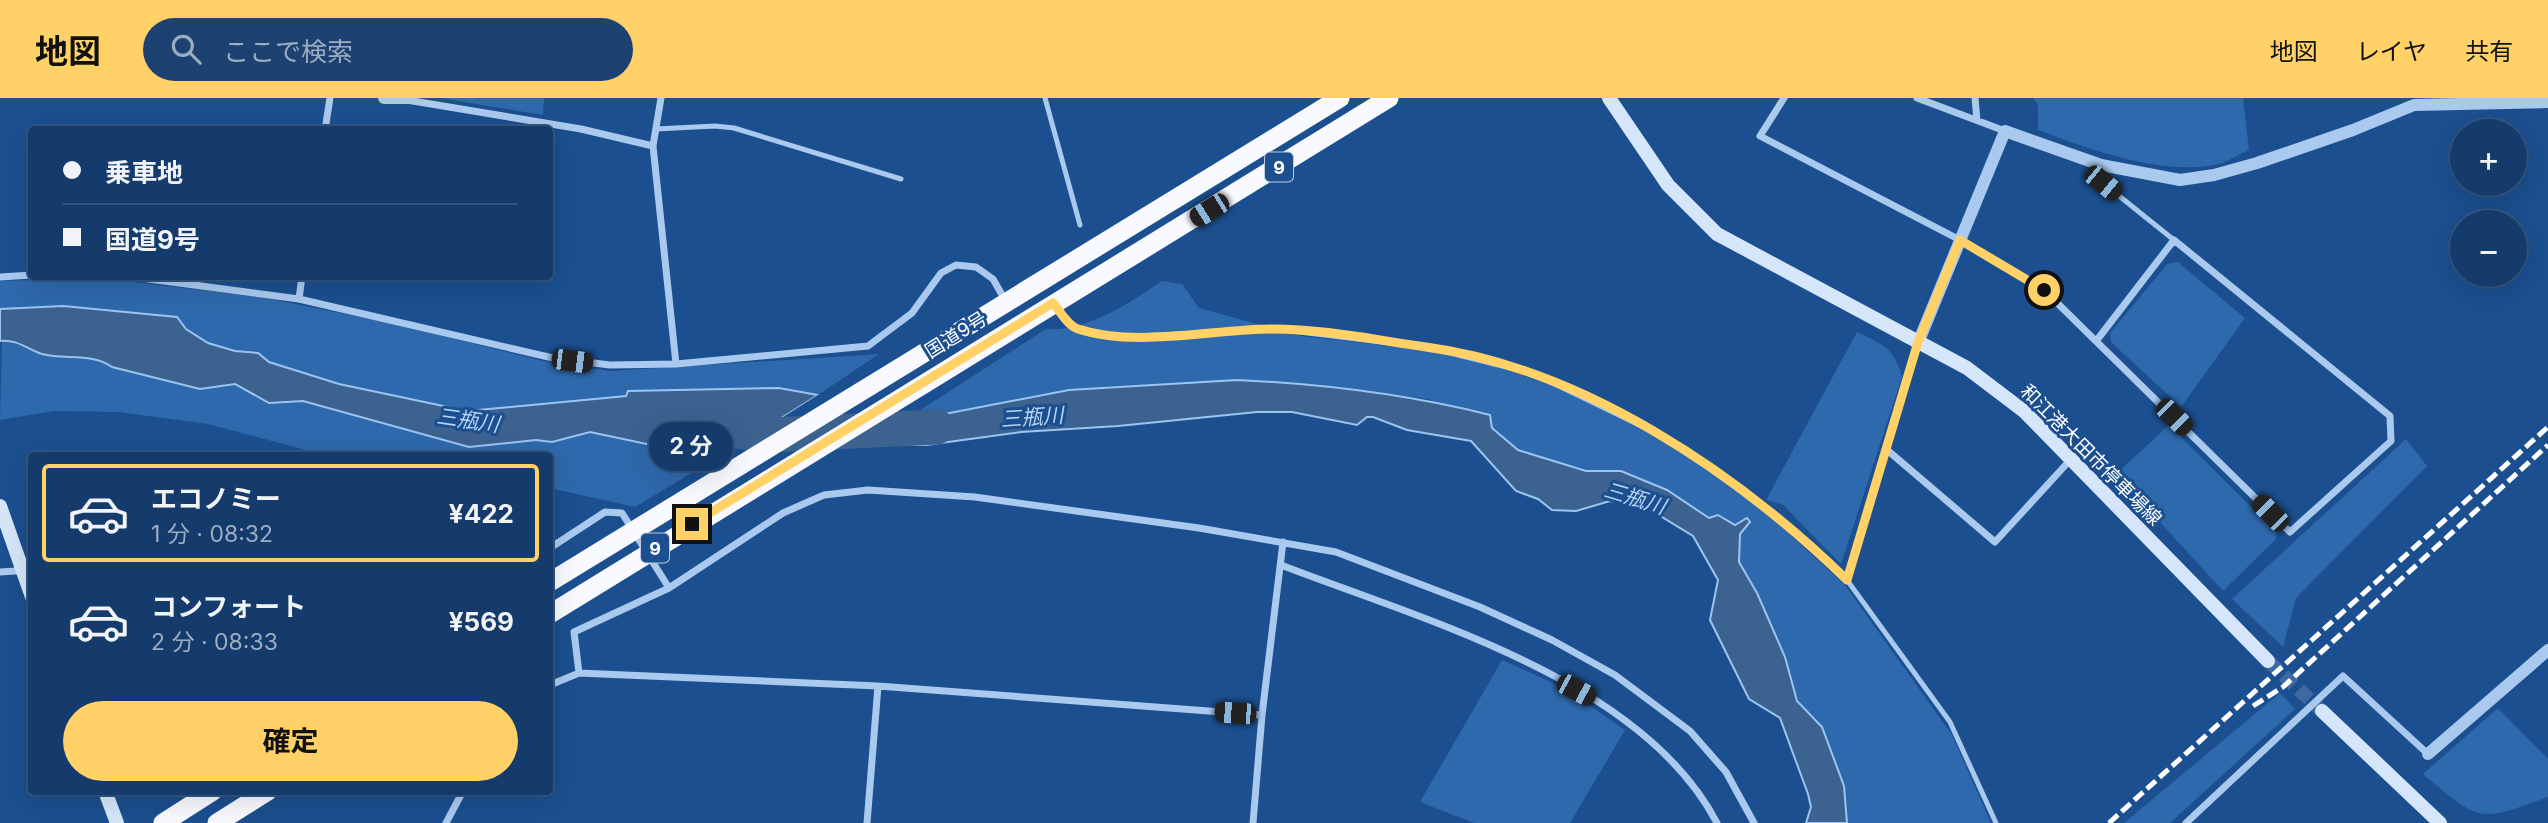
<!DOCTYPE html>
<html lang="ja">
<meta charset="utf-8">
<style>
:root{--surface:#143b6b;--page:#1d4271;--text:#f1f3f6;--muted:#9dadc1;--line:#33557e;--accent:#ffd166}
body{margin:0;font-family:Inter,"Noto Sans JP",sans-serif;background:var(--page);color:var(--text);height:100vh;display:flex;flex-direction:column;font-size:26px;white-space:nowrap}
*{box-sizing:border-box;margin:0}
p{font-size:23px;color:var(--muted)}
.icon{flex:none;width:38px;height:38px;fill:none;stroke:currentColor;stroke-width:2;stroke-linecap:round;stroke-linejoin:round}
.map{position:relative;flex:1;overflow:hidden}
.panel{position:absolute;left:28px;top:354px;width:525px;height:343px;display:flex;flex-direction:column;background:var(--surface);border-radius:7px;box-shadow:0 7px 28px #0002,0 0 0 2px var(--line)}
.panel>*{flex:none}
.top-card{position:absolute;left:28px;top:28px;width:525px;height:154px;border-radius:7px;box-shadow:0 7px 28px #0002,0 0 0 2px var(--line);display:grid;align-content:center;height:154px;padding:0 35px;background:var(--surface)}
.fabs{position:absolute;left:2450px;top:21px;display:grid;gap:14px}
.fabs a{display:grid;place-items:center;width:77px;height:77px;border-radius:50%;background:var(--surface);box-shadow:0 7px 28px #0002,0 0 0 2px var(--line);font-size:35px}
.end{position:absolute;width:32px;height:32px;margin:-16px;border:9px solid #ffd166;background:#111;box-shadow:0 0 0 4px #111}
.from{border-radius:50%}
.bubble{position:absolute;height:49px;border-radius:24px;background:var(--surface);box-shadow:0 7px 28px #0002,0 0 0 2px var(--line);font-size:23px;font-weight:700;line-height:49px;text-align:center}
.car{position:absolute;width:21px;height:42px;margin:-21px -10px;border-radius:9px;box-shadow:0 0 5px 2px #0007;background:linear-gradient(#222 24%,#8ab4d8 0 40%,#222 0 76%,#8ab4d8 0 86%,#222 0)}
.top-card b{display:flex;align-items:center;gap:24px;height:66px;font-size:26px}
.top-card b+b{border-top:2px solid var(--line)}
.top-card i{width:18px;height:18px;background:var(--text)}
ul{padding:12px 0 0;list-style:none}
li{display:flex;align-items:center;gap:21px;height:98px;margin:0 14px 10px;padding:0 21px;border:4px solid transparent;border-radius:7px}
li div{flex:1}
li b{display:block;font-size:26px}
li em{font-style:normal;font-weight:700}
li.selected{border-color:var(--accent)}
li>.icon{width:63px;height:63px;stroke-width:1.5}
.button{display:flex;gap:14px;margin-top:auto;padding:14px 35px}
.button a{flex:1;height:80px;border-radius:42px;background:var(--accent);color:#111;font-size:28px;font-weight:700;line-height:80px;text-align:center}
header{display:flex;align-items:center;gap:42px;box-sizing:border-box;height:98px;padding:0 35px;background:var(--accent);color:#111}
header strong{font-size:33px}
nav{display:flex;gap:38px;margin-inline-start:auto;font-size:24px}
.search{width:490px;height:63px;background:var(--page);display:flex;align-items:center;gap:18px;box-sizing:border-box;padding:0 24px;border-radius:38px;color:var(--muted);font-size:26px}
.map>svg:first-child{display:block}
.green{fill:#2e69ad}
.water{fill:#3c6290;stroke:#9cc4f0;stroke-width:2}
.pier{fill:#1b4f8f}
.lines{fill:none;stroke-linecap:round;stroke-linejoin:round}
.river{stroke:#3c6290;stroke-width:35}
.secondary-tunnel{stroke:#3d69a0;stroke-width:14;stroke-dasharray:14 7;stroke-linecap:butt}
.service{stroke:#a9c9ee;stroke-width:5}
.minor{stroke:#a9c9ee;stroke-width:7}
.tertiary{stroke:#a9c9ee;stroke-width:12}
.secondary{stroke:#d6e6fa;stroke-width:14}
.trunk{stroke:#f8faff;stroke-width:19}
.rail{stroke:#fff;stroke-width:5;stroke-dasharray:12 5;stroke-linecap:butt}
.route{stroke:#ffd166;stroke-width:9}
.labels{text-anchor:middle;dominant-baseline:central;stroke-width:6;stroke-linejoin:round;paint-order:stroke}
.shield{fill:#1b4f8f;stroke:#bbcadd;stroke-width:2}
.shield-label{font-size:18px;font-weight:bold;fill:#fff}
.street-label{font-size:19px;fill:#fff;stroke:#1b4f8f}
.water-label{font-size:21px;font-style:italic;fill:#b5d3f5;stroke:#1b4f8f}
</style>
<header>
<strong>地図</strong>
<div class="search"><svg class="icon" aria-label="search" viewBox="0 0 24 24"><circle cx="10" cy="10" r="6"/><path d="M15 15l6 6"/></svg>ここで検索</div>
<nav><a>地図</a><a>レイヤ</a><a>共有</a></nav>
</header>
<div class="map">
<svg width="2548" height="725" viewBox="0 0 2548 725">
<rect width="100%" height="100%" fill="#1b4f8f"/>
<path class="green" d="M440,0H544L543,17Z
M2033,0H2243L2249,52C2239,56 2229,63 2219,66C2163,79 2089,51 2038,32V7Z
M2178,164L2245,220L2181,309L2111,244L2110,235L2167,166Z
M33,182L133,184L261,199L390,225L543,263L610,273L879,256L818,297L779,290L628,293L626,298L467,313L339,286L269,264L258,255L235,253L208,245L186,231L176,219L63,208L0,211V183Z
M1162,183L1182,186L1199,210L1301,238L1434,253L1495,268L1561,291L1612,313L1698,364L1765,414L1845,487L1952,637L1991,725H1847L1844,688L1822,629L1797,603L1785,559L1757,495L1739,464L1740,436L1750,424L1747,420L1735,427L1718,417L1709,420L1667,392L1621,373H1586L1518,352L1492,330L1428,301L1296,285L1237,282L1069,292L924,320H908L1046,231C1086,234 1130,205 1162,183Z
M1857,234C1883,247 1894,249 1902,279L1841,466L1783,407L1766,402Z
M2,242C18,243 28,252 43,256C65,261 93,255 112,269L200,291L235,286L269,305L303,303L469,349L536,342L552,344L590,334L661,349H735L635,409L550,390V357H325L208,326L119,314L54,313L0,322Z
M2169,327L2276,434V441L2223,493L2116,376Z
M2406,341L2427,368L2296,500L2283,549L2232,501Z
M1502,562L1564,590L1625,632L1570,725H1474L1420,704Z
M2280,595L2295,611L2170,725H2124Z
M2498,610L2548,661V699C2478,725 2480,724 2423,676Z"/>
<path class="water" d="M63,208L177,219L186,231L208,245L235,253L258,255L269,264L339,286L467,313L626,298L628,293L779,290L818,297L735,349H661L590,334L552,344L536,342L469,349L303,303L269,305L235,286L200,291L112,269C93,255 65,262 42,256C27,251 17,241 0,243V211Z
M1237,282C1323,286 1407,296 1490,317L1492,330L1518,352L1586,373H1621L1667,392L1709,420L1718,417L1735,427L1747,420L1750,424L1740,436L1739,464L1757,495L1785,559L1797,603L1822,629L1844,688L1847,725H1806L1811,709L1808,696L1780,620L1749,601L1710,522L1718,482L1693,438L1644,408L1610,403L1576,413L1552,412L1538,401L1516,393L1471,343L1407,332L1373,319H1367L1357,327L1292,314H1257L1118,328L1021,334L926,347L866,346L908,320H924L1069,292Z"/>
<path class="pier" d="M821,295L820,300L737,352L729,353Z"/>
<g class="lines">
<path class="river" d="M710,330L772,337L937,329"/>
<path class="secondary-tunnel" d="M2268,563L2322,613"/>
<path class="service" d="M1045,0L1080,127
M656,31L715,28L734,30L901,81
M2101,68L2103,85L2174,142
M1057,210L1074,230L1099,237L1138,238L1275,231L1430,250L1534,276L1658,336L1732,383L1798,435L1847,482L1950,624L1996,725"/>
<path class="minor" d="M661,0L653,48L676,266L868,248L912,215L941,175L956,167L976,169L993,181L1005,202
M1784,0L1760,38L1960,142L2044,192L2290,434L2391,343L2390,318L2174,142L2097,242
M1917,0L2005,33
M1975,0L1977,22
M407,2L581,31L653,48
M325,32L330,0
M126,178L299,201L553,260L610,267L676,266
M0,179L32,177
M299,201L302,178
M1886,351L1995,444L2072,360
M550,450L605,414L622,415L669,490
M1281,467C1423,522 1642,581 1717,725
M0,474L32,472
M1847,482L1918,245
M579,575L574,534L669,490L783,415L824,397L868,392L975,399L1199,430L1336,454L1480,509L1552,542L1615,577L1690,633L1726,674L1754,725
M550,587L579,575L878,588L1262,617L1253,725
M1262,617L1283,444
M446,725L463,693
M867,725L878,588
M2186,725L2343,578L2428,656"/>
<path class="tertiary" d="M384,0H409
M1918,245L2005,33L2101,67L2180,82L2214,77L2257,65L2353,32L2414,7L2548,4
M2428,656L2548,552"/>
<path class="secondary" d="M1609,0L1668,87L1717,136L1967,270L2025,314L2268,563
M0,408L32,499
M2322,613L2440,725
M105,693L117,725"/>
<path class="trunk" d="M550,484L1340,0
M550,516L1389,0
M163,725L213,693
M217,725L268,693"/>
<path class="rail" d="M2253,608L2283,589L2548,347
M2109,725L2548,329"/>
</g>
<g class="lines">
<path class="route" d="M692,426L1053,205C1060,213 1068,228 1078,231C1136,250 1213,231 1273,231C1324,231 1376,242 1426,249C1582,270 1736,374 1847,482L1918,244L1960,142L2044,192"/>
</g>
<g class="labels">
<g class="shield">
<rect x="1265" y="54.5" width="28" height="29" rx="5"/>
<rect x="641" y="435.5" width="28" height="29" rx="5"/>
</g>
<g class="shield-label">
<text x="1279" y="69">9</text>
<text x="655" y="450">9</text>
</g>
<g class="street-label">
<text transform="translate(956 237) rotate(-32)">国道9号</text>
<text transform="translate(2091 357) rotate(45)">和江港大田市停車場線</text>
</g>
<g class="water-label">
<text transform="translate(1032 319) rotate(-4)">三瓶川</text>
<text transform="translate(468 322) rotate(8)">三瓶川</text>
<text transform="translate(1635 400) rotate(17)">三瓶川</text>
</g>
</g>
</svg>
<div class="fabs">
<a>+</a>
<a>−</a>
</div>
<i class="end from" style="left:2044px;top:192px"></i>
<i class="end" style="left:692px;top:426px"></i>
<div class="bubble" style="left:649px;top:324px;width:84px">2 分</div>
<i class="car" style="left:2103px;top:85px;rotate:129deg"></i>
<i class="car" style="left:1209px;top:112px;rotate:238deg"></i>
<i class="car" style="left:572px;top:263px;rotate:97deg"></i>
<i class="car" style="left:2174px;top:319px;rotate:135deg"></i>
<i class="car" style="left:2270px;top:415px;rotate:315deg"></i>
<i class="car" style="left:1576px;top:592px;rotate:118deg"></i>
<i class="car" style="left:1235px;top:615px;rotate:274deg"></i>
<div class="top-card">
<b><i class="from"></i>乗車地</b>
<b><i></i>国道9号</b>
</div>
<section class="panel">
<ul>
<li class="selected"><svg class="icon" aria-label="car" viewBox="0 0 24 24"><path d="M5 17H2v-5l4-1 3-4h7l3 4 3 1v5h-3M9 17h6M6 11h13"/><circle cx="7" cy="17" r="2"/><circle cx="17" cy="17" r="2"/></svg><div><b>エコノミー</b><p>1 分 · 08:32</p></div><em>¥422</em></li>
<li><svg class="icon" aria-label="car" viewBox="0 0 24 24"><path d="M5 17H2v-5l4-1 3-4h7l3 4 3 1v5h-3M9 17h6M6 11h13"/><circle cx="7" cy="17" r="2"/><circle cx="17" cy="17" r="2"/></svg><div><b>コンフォート</b><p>2 分 · 08:33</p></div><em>¥569</em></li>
</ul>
<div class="button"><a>確定</a></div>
</section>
</div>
